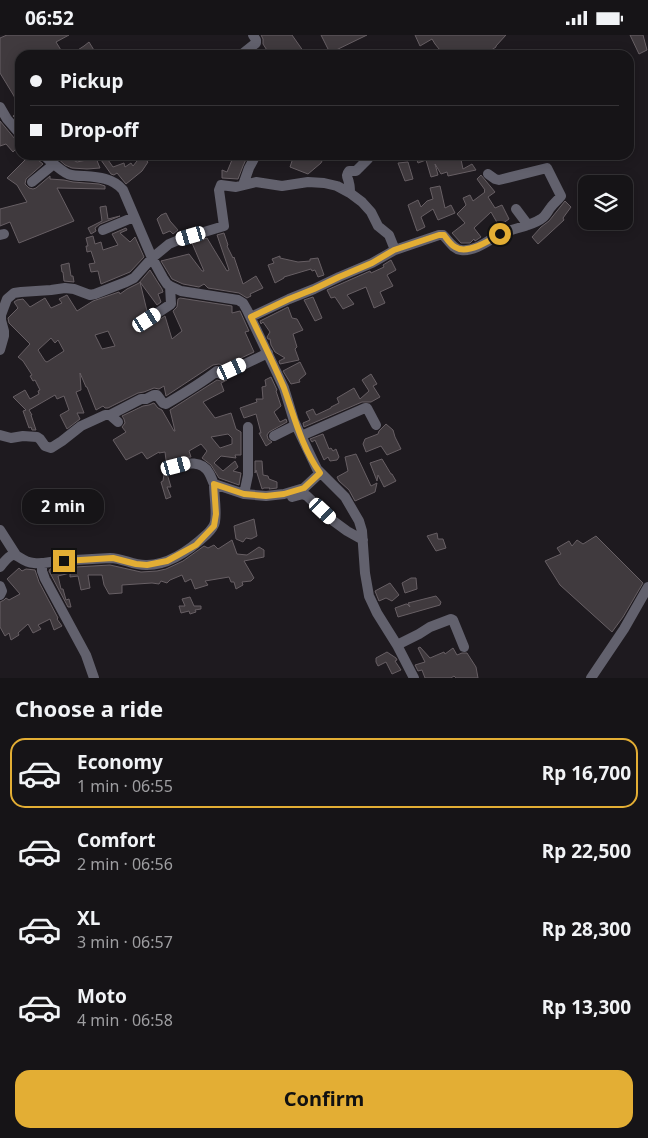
<!DOCTYPE html>
<meta charset="utf-8">
<style>
:root{--surface:#161417;--page:#1f1d20;--text:#f1f3f6;--muted:#9e9ea1;--line:#353336;--accent:#e3ae34}
body{margin:0;font-family:"Noto Sans",sans-serif;background:var(--page);color:var(--text);height:100vh;display:flex;flex-direction:column;font-size:19px;white-space:nowrap}
*{box-sizing:border-box;margin:0}
p{font-size:16px;color:var(--muted)}
.icon{flex:none;width:28px;height:28px;fill:none;stroke:currentColor;stroke-width:2;stroke-linecap:round;stroke-linejoin:round}
.map{position:relative;height:643px;overflow:hidden}
.sheet{display:flex;flex-direction:column;background:var(--surface);flex:1}
.sheet>*{flex:none}
.guide{position:absolute;left:15px;top:15px;width:619px;height:110px;border-radius:15px;box-shadow:0 2px 12px #0003,0 0 0 1px var(--line);display:grid;align-content:center;height:110px;padding:0 15px;background:var(--surface)}
.buttons{position:absolute;left:578px;top:140px;display:grid;gap:10px}
.buttons a{display:grid;place-items:center;width:55px;height:55px;border-radius:10px;background:var(--surface);box-shadow:0 2px 12px #0003,0 0 0 1px var(--line);font-size:25px}
.end{position:absolute;width:22px;height:22px;margin:-11px;border:6px solid #e3ae34;background:#111;box-shadow:0 0 0 2px #111}
.from{border-radius:50%}
.bubble{position:absolute;height:35px;border-radius:15px;background:var(--surface);box-shadow:0 2px 12px #0003,0 0 0 1px var(--line);font-size:16px;font-weight:700;line-height:35px;text-align:center}
.car{position:absolute;width:15px;height:30px;margin:-15px -8px;border-radius:6px;box-shadow:0 0 4px 1px #0007;background:linear-gradient(#fff 24%,#345 0 40%,#fff 0 76%,#345 0 86%,#fff 0)}
.guide b{display:flex;align-items:center;gap:18px;height:48px;font-size:19px}
.guide b+b{border-top:1px solid var(--line)}
.guide i{width:12px;height:12px;background:var(--text)}
ul{padding:0;list-style:none}
li{display:flex;align-items:center;gap:15px;height:70px;margin:0 10px 8px;padding:0 5px;border:2px solid transparent;border-radius:15px}
li div{flex:1}
li b{display:block;font-size:19px}
li em{font-style:normal;font-weight:700}
li.current{border-color:var(--accent)}
li>.icon{width:45px;height:45px;stroke-width:1.5}
h2{padding:0 15px;font-size:22px;line-height:60px}
.primary-button{display:flex;gap:10px;margin-top:auto;padding:10px 15px}
.primary-button a{flex:1;height:58px;border-radius:15px;background:var(--accent);color:#111;font-size:20px;font-weight:700;line-height:58px;text-align:center}
.status{display:flex;justify-content:space-between;align-items:center;height:35px;padding:0 25px;background:var(--surface);direction:ltr}
.status svg{height:14px;fill:currentColor}
.map>svg:first-child{display:block}
.building{fill:#403a3e;stroke:#675f64;fill-rule:evenodd}
.lines{fill:none;stroke-linecap:round;stroke-linejoin:round}
.minor{stroke:#62616d;stroke-width:10}
.route{stroke:#e3ae34;stroke-width:6}
</style>
<div class="status"><b>06:52</b><svg viewBox="0 0 49 12"><path d="M0 12V9h3v3zM5 12V6h3v6zM10 12V3h3v9zM15 12V0h3v12zM26 1h20v11H26zM47 4h2v5h-2z"/></svg></div>
<div class="map">
<svg width="648" height="643" viewBox="0 0 648 643">
<rect width="100%" height="100%" fill="#1e1a1f"/>
<path class="building" d="M7,0H69L56,7L64,20H20V88L13,81L19,77L14,61L0,38V3Z
M261,0H292L306,20H270L263,9V4Z
M321,0H367L330,18Z
M415,0H506L496,11V12L487,18L477,20H444L435,9L432,4L420,11Z
M630,0H643L647,15L639,19Z
M89,7L97,20H70L84,11Z
M0,86L15,104L20,106V110L13,117L6,109L0,111Z
M30,120H36L38,125L43,129L26,144L25,149L29,153L33,154L36,153L50,141V144L64,145L73,147L99,149L105,151V154L57,153L74,186L19,208L10,187L0,191V174L27,167L17,150L7,143Z
M54,120H64L77,127L96,123L100,133L87,134L72,133L65,130Z
M234,120H248L243,131L238,144L222,143V135L227,137Z
M294,120H316L323,124L321,128L308,139L290,132Z
M415,120H439L438,122L450,120H460L463,134L472,129L476,135L448,141L447,137L441,139L435,129L438,140L431,142L426,125L418,128Z
M141,121L148,127L142,136L126,149L117,138L114,140L111,139L101,125L106,122L113,132L124,128L125,132L131,128L133,131Z
M408,127L413,144L405,146L398,128Z
M481,140L495,157L488,162L495,173L502,170L509,184L499,191L491,177L474,193L481,202L475,206L474,204L470,208H461L452,198L465,188L457,179L466,170L463,163L470,160L473,166L485,157L484,156L485,155L477,144Z
M440,151L445,173L451,170L455,178L438,185L433,174L421,182L425,192L417,196L408,170L418,165L421,172L427,166L433,164L430,153Z
M565,166L571,172L563,183L564,185L538,209L532,202L541,192L549,186Z
M106,171L108,184L120,181L100,189L95,193L96,196L91,199L88,193L102,186L100,172Z
M166,178L170,186L178,195L173,199L170,196L163,199L157,184L161,180Z
M126,193L127,195L120,198L130,207L135,202L144,222L130,237L101,249L98,236L91,237L89,229L95,228L91,216L87,217L86,211H88L86,203L93,201L95,209L101,207L103,215L118,210L112,199Z
M224,198L228,210L227,211L233,223L234,222L243,249L256,241L263,253L250,259L251,261L247,263L239,258L208,253L204,249L199,252L183,249L172,244L161,226L189,219L202,236H204L192,208L207,203L227,236L229,235L217,200Z
M280,221V223L298,227L310,226V224L318,223L324,240L318,242L315,235L312,236L311,234L284,242V243L275,248L268,230L274,228L272,224Z
M391,225L396,235L387,240L393,251L380,257L385,268L374,273L366,252L347,260L354,269L343,274L335,262L331,263L327,255L370,236L371,238L384,232L383,230Z
M69,228L71,241H73L74,247L64,246L63,237H62L61,230Z
M150,235L162,254L163,257L158,259L161,267L157,270L140,247L147,276L141,282V288L144,291L147,292L150,291L165,281L172,304L182,296L173,276L177,272L178,264L180,263L232,271V278L240,276L249,296L245,297L254,317L224,331L219,329L213,330L166,361L164,351L159,354L154,353L144,357L138,358L108,373H105L103,371L96,375L87,352H86L80,338L81,355L76,357L84,378H77L80,384L67,394L60,380L69,375L64,361L57,364L55,360L29,375L32,380H31L36,395H32L31,392L29,393L23,376L26,375L13,362L25,355L30,364L39,359L38,356L40,355L35,345L33,346L30,341L32,340L23,326L18,322L30,309L9,288L8,283L18,273L14,267L17,265L23,264L30,272L45,263L51,273L62,268L59,264L67,260L77,276L93,266L119,257L120,259L127,254L139,248ZM108,296L115,311L102,314L95,300ZM51,303L55,308L58,305L64,316L47,327L45,326L38,315Z
M313,262L322,283L315,286L304,265Z
M288,272L292,283L297,284L303,295L293,299L297,312L295,314L299,325L280,329L279,326L285,323L275,317L271,310L270,304H268L267,302L270,297L263,287L261,289L260,286Z
M300,327L306,339L299,345L300,347L291,349L283,336Z
M371,339L377,349L373,351L380,362L371,367H362L304,392L303,388L310,385L306,377L313,374L316,380L331,373V372L339,368L337,363L354,353L360,364L369,356L362,345Z
M271,342L277,355L276,356L281,371L274,377L280,387L286,384L287,387L269,397L267,400L268,404L272,407L266,411L259,398H261L256,379L244,383L240,373L257,367L256,364H263L262,352L266,351L265,345Z
M217,345L221,346L227,345L221,348L224,356L203,367L215,383L231,378L236,394L241,397V420H235L236,423L221,421L214,428L223,436L235,426L238,432L233,436L241,438L239,450L219,443L211,430L202,423L207,416L201,409L189,416L191,422L179,423L172,426L169,430L170,434L167,433L165,417L159,418V417L147,424L142,417L126,425L113,405L126,397L122,392L125,388L124,384L122,381L143,371L149,370L154,368L158,373L162,375L174,396H175L170,375ZM228,399L232,403V409L220,413L211,402Z
M386,389L393,395L395,402L401,414L387,420L381,411L366,417L363,409L365,404L378,399L379,396Z
M323,399L329,414L331,413L333,416L336,414L339,422L337,425L330,426L328,422L324,425L315,405L312,407L310,404Z
M356,419L371,451L377,448L375,457L355,466L349,455L339,446L337,442L348,436L345,422Z
M382,424L391,439H392L396,446L384,452L378,440L377,446L370,428Z
M255,426H262L263,440L268,441L269,444L277,447V453L269,454L270,453H264L262,454L256,435L255,438Z
M165,432L171,452H167L171,462L166,464L161,447L163,446Z
M254,484L257,501L251,504L246,503L243,507L236,504L234,491Z
M437,498L438,504H443L446,513L436,516L427,501Z
M596,501L643,548L623,582L612,597L560,550L545,526L561,519L557,513L569,506L572,511L577,505L583,509Z
M232,505L237,519L247,520L259,512L264,515V522L244,526L254,543L251,546L242,547L243,550L236,554L234,547H231L229,542L205,546L208,550L195,554L191,544L185,547L182,540L170,545L167,548L161,546L159,549L152,548L122,550V558L109,559L104,550L102,540H88L90,553L81,555L78,541L70,542V538L58,541L61,554H63L66,565L69,564L71,572H68L49,536L50,534L58,533L110,530L141,537L157,536L166,534L183,526L204,511L208,513L214,510L218,514Z
M19,533L22,536L26,534L35,535L39,547L58,583L57,584L62,591L54,595L50,584L38,590L41,594L33,598L28,589L18,598L19,600L11,605L9,598L5,601L0,592V567L4,565L6,563L9,565L20,559L7,544Z
M411,543H416L417,554L405,558L402,548Z
M390,548L399,560L392,566L386,563L379,566L375,556Z
M436,561L441,567L440,570L398,582L395,573L406,569H407L410,572L408,568Z
M190,562L194,571H201V574L195,575L196,577L190,579L189,576L181,578L179,571H185L182,564Z
M420,612L430,623L444,617L445,619L453,613L457,620L462,618H467L476,632L478,643H456L454,641L451,643H425L422,635L418,636L415,630L425,627L418,613Z
M387,617L396,623L397,625L395,626L401,635L392,639L386,627L378,631L376,627V623Z"/>
<g class="lines">
<path class="minor" d="M241,20L256,8V5L253,0
M0,72L7,84L20,99
M43,120C51,126 59,135 68,139C73,141 79,141 84,141C98,142 113,143 123,155L152,223L163,243L167,249L170,251L181,256L238,265L243,268L247,275L284,353L294,386L317,434L345,462L359,486L362,496L365,538L369,561L377,578L397,610L414,643
M32,147L54,129
M243,150L249,133L256,120
M350,158C350,155 350,151 349,148C348,142 345,141 349,136H356L368,124V120
M516,174L528,190
M103,195L134,182
M0,200L4,199
M251,282L289,264L314,254L339,242L372,228L395,215L439,200H443C449,206 453,214 461,215C475,217 489,205 500,199C513,193 529,192 541,184C546,181 547,177 551,172C554,168 558,165 561,161L547,133L499,145L495,144L488,139
M147,285L171,269L170,251
M0,315L4,301V296L1,285V280L7,264L14,258L21,257L51,255L65,253L74,254L90,260L95,259L126,247L134,243L152,223L169,209L181,204L224,191L219,155L221,150L236,152L256,147L282,151L308,147L324,148L337,151L350,158L362,167L371,177L378,191L389,200L395,215
M110,380L141,364H146L154,360H157L163,368L166,369C183,359 200,349 217,336H219L221,339H224L268,318
M0,400L11,403L23,401L37,402L40,404L45,411L51,413L62,406L81,391L105,380H110L118,387
M274,401L296,390
M301,401L365,373H367L376,390
M176,431C187,428 202,425 209,438C211,441 212,445 214,449L244,459L266,461L284,459L304,453L320,438
M244,459L248,440V392
M292,462L303,459L307,461L332,485L347,496L363,505
M0,495L16,520
M42,528V536L45,544L86,620L94,643
M0,532C18,508 15,527 34,528C42,529 49,527 57,526C75,525 92,524 110,523C123,523 134,531 147,530C170,530 191,514 207,499C210,496 214,492 215,487C217,475 214,461 214,449
M0,551L2,556L0,560
M397,610L419,599L430,592L451,584L453,585L464,612
M591,643L624,594L648,552"/>
</g>
<g class="lines">
<path class="route" d="M64,526L113,523L136,529L147,530L167,526L178,520L196,510L214,491L216,479L214,449L244,459L266,461L284,459L304,453L320,438C302,413 294,381 284,353C274,329 262,305 251,282L289,264L314,254L339,242L372,228L394,215L439,200H444C447,204 450,209 455,212C467,220 489,206 500,199"/>
</g>
</svg>
<div class="buttons">
<a><svg class="icon" aria-label="layers" viewBox="0 0 24 24"><path d="M12 4l9 5-9 5-9-5zM3 14l9 5 9-5"/></svg></a>
</div>
<i class="end from" style="left:500px;top:199px"></i>
<i class="end" style="left:64px;top:526px"></i>
<div class="bubble" style="left:22px;top:454px;width:82px">2 min</div>
<i class="car" style="left:191px;top:201px;rotate:254deg"></i>
<i class="car" style="left:147px;top:285px;rotate:57deg"></i>
<i class="car" style="left:232px;top:334px;rotate:65deg"></i>
<i class="car" style="left:176px;top:431px;rotate:75deg"></i>
<i class="car" style="left:323px;top:476px;rotate:133deg"></i>
<div class="guide">
<b><i class="from"></i>Pickup</b>
<b><i></i>Drop-off</b>
</div>
</div>
<section class="sheet">
<h2>Choose a ride</h2>
<ul>
<li class="current"><svg class="icon" aria-label="car" viewBox="0 0 24 24"><path d="M5 17H2v-5l4-1 3-4h7l3 4 3 1v5h-3M9 17h6M6 11h13"/><circle cx="7" cy="17" r="2"/><circle cx="17" cy="17" r="2"/></svg><div><b>Economy</b><p>1 min · 06:55</p></div><em>Rp 16,700</em></li>
<li><svg class="icon" aria-label="car" viewBox="0 0 24 24"><path d="M5 17H2v-5l4-1 3-4h7l3 4 3 1v5h-3M9 17h6M6 11h13"/><circle cx="7" cy="17" r="2"/><circle cx="17" cy="17" r="2"/></svg><div><b>Comfort</b><p>2 min · 06:56</p></div><em>Rp 22,500</em></li>
<li><svg class="icon" aria-label="car" viewBox="0 0 24 24"><path d="M5 17H2v-5l4-1 3-4h7l3 4 3 1v5h-3M9 17h6M6 11h13"/><circle cx="7" cy="17" r="2"/><circle cx="17" cy="17" r="2"/></svg><div><b>XL</b><p>3 min · 06:57</p></div><em>Rp 28,300</em></li>
<li><svg class="icon" aria-label="car" viewBox="0 0 24 24"><path d="M5 17H2v-5l4-1 3-4h7l3 4 3 1v5h-3M9 17h6M6 11h13"/><circle cx="7" cy="17" r="2"/><circle cx="17" cy="17" r="2"/></svg><div><b>Moto</b><p>4 min · 06:58</p></div><em>Rp 13,300</em></li>
</ul>
<div class="primary-button"><a>Confirm</a></div>
</section>
